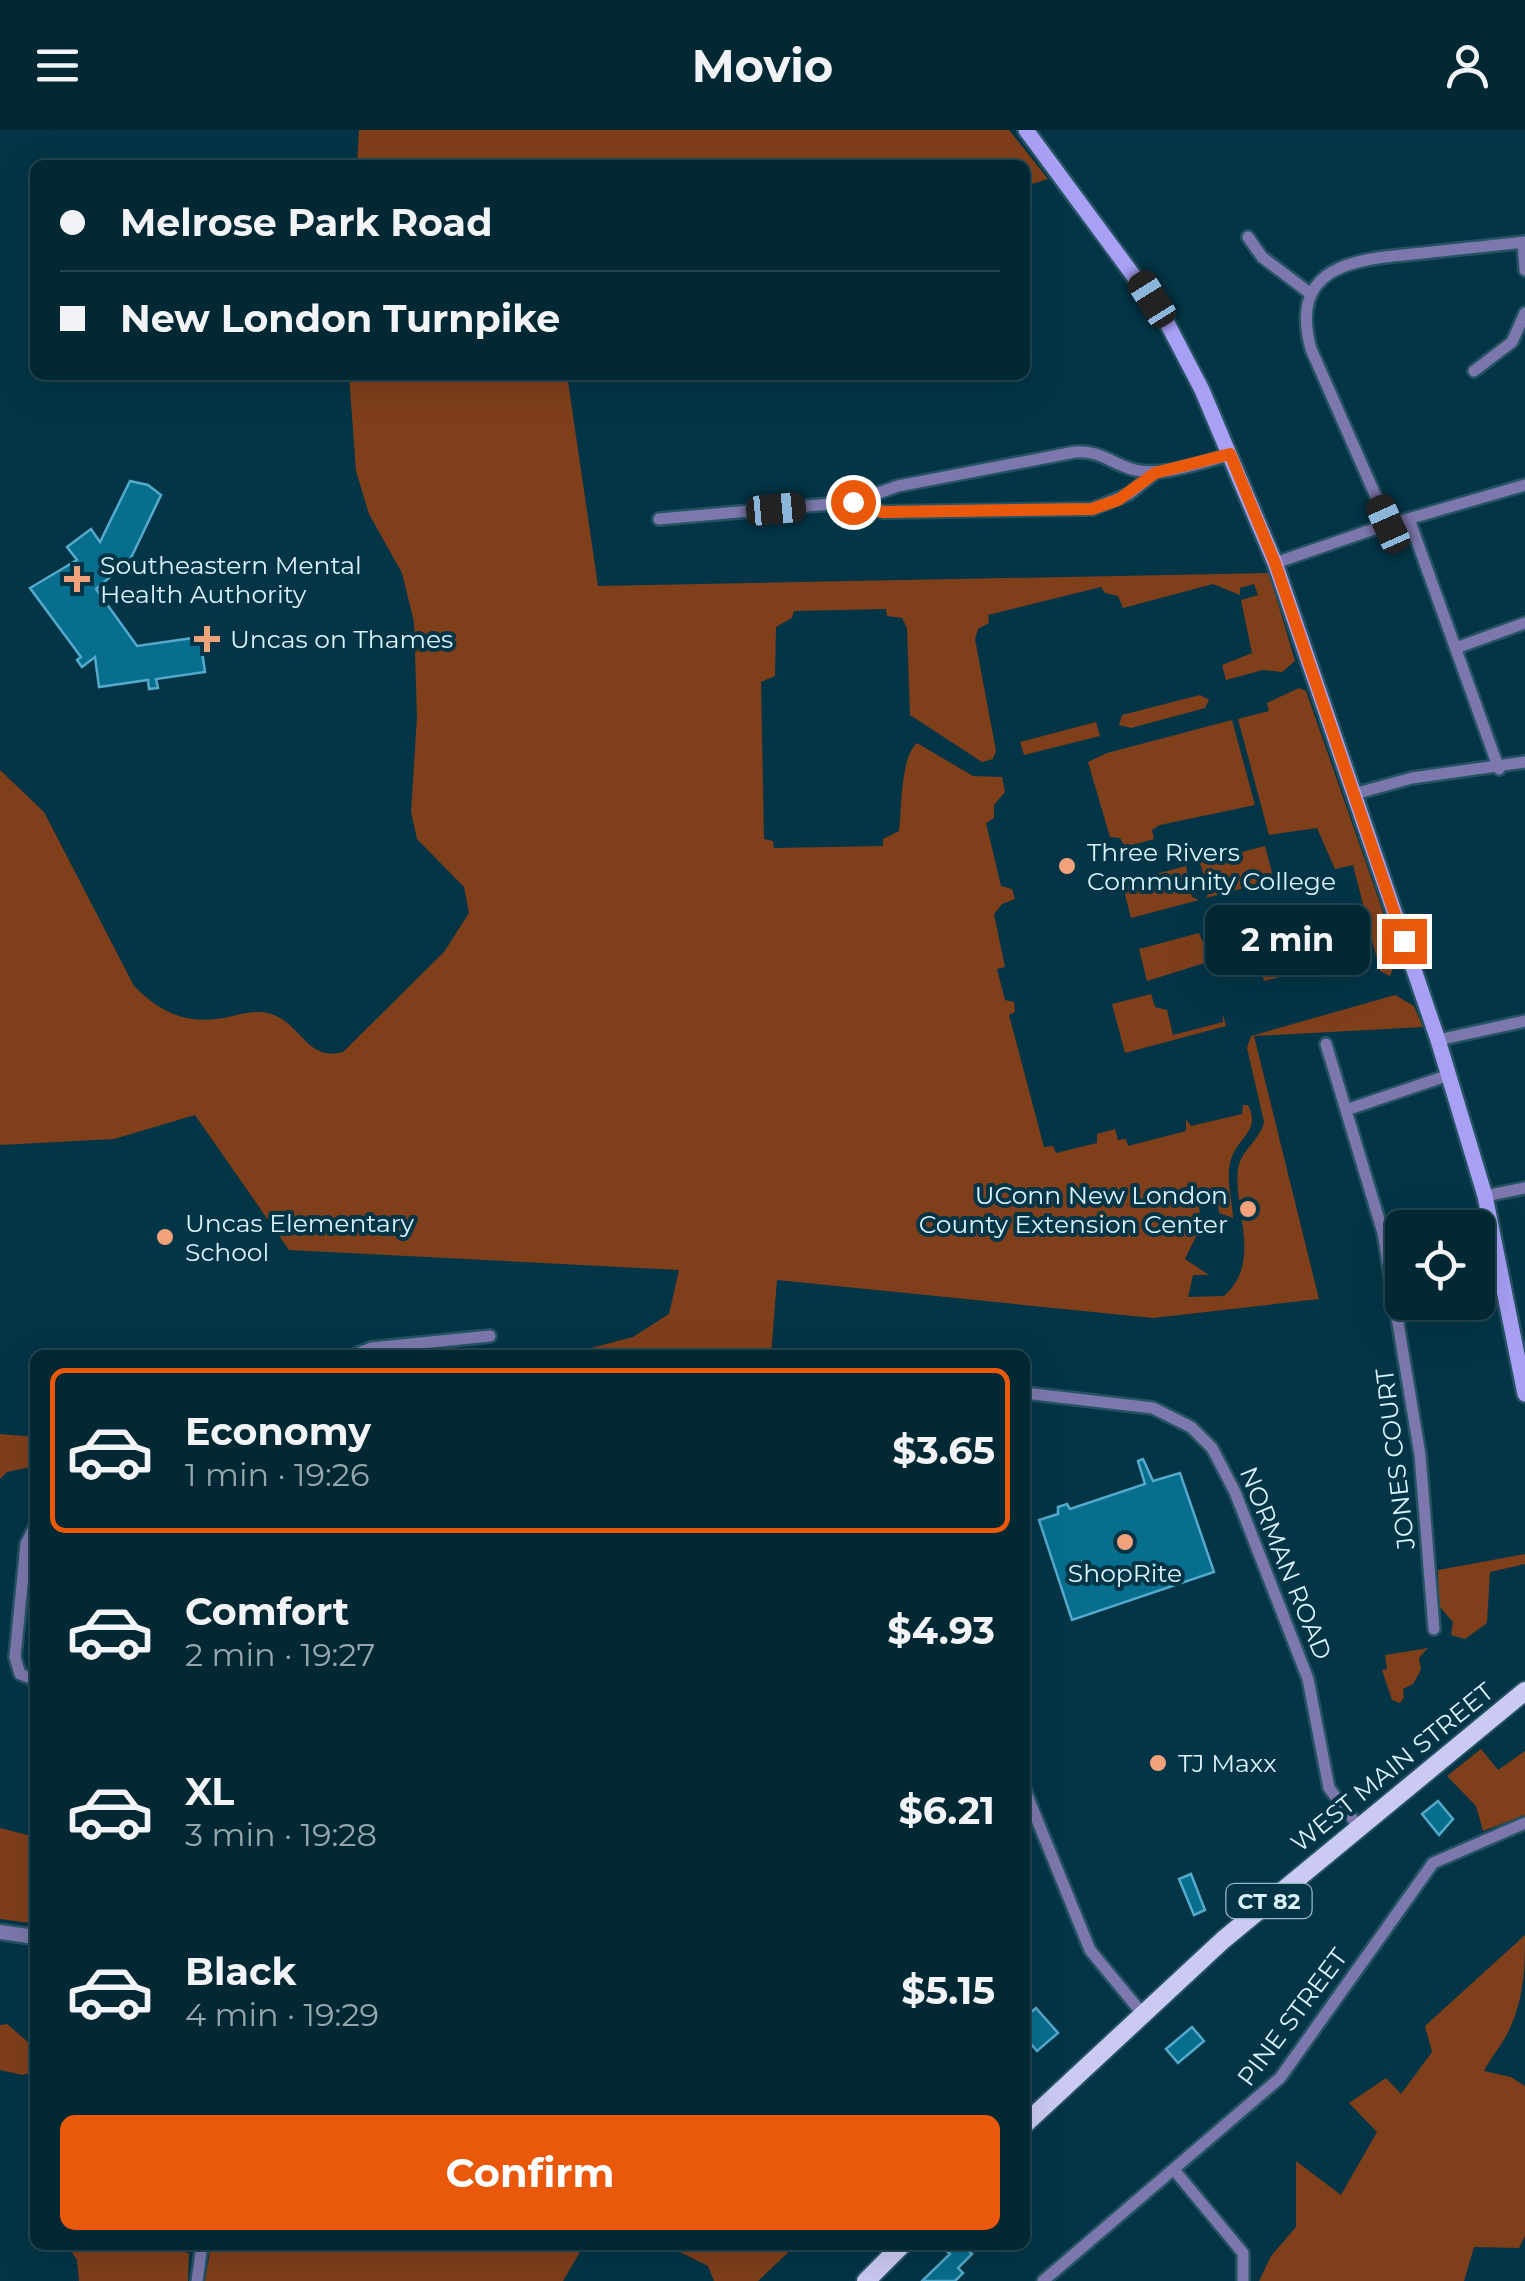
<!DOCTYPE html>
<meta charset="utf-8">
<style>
:root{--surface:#022834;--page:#0c303c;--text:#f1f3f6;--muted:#96a6ac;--line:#23444f;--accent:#ea580c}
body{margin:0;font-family:Montserrat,sans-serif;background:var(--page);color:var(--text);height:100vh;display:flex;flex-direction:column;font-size:38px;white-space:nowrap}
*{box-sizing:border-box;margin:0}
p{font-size:32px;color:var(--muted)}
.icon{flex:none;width:55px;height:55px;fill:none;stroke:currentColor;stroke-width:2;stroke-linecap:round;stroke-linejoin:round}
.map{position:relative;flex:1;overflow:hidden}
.details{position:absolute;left:30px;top:1220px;width:1000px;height:900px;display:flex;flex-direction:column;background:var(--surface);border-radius:15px;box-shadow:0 10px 40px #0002,0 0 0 2px var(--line)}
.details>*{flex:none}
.hud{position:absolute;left:30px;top:30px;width:1000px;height:220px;border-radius:15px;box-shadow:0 10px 40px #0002,0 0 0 2px var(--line);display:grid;align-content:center;height:220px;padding:0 30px;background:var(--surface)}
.buttons{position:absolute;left:1385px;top:1080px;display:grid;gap:20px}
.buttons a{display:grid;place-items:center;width:110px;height:110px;border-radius:15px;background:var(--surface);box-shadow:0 10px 40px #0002,0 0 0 2px var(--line);font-size:50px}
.end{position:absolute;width:45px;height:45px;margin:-22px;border:12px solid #ea580c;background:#fff;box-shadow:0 0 0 5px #fff}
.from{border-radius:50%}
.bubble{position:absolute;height:70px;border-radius:15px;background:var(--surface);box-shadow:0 10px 40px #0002,0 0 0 2px var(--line);font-size:32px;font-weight:700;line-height:70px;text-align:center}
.car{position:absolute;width:30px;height:60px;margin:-30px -15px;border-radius:12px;box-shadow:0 0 8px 2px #0007;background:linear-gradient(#222 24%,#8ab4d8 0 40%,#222 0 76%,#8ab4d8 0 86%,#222 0)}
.hud b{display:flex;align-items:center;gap:35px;height:95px;font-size:38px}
.hud b+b{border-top:2px solid var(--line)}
.hud i{width:25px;height:25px;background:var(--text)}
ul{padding:18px 0 0;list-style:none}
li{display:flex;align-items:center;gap:30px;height:165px;margin:0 20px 15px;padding:0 10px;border:5px solid transparent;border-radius:15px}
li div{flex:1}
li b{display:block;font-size:38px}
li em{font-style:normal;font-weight:700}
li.active{border-color:var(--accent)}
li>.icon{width:90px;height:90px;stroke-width:1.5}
.button{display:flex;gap:20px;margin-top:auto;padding:20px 30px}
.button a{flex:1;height:115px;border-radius:15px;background:var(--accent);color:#fff;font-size:40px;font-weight:700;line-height:115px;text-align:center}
header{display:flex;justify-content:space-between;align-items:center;height:130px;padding:0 30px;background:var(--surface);font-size:45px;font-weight:700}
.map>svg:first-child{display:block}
.green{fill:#803f1b}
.building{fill:#076e8e;stroke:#55a9cb;stroke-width:2.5}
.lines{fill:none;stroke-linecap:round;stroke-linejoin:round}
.minor-casing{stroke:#255363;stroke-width:16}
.tertiary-casing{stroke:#255363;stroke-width:19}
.secondary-casing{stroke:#255363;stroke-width:20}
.primary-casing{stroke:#255363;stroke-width:22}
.minor{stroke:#7c78ad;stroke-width:11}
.tertiary{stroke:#7c78ad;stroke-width:14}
.secondary{stroke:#a7a0f5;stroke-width:15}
.primary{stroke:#cbcaf5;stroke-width:18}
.route{stroke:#ea580c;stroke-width:12}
.poi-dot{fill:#f1a27b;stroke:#033546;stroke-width:4}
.labels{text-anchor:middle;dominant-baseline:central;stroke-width:8;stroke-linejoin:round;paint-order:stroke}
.shield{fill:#033546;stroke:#99b9c5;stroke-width:2.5}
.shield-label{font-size:22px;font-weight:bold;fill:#d9f1fb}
.poi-label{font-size:25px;fill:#d9f1fb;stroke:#033546;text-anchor:start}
.street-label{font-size:25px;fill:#d9f1fb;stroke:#033546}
</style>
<header><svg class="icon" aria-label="menu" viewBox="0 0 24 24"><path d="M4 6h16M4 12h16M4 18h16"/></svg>Movio<svg class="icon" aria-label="person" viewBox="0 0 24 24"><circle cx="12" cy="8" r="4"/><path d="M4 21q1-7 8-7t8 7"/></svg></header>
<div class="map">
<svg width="1525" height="2151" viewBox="0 0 1525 2151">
<rect width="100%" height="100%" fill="#033546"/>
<path class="green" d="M359,0H1009L1048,49L1025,56V35H357Z
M349,245H567L598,456L1269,443L1295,531L1282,542L1263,540L1226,550L1222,535L1252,523L1241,470L1258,465L1254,454L1240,458V465L1213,454L1123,478L1118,466L1105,463L1101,457L988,485L989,493L978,499L975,509L996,621L993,629L982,632L910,585L907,498L902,488L887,486L886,479L794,481L792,488L776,497L775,546L761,552L764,709L773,711L774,718L883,716V709L899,701C902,679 900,628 917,613L973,646L1002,647L1005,662L994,675V688L986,693L1001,756L1012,759L1015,769L1002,774L994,784L1005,837L997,839L1005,870L1014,872L1015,882L1009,885L1044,1017L1053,1016L1056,1023L1097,1013V1004L1115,999L1118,1010L1126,1009L1128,1016L1186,1001V989L1191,996L1242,984L1243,975H1248C1260,999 1242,1005 1233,1024C1224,1043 1232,1068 1233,1088L1219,1083L1217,1064L1198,1066L1201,1096L1185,1129L1209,1145H1193L1188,1167L1224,1166C1263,1132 1233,1080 1238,1039C1241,1020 1260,1010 1264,992L1247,918L1251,906L1395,865L1414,876L1423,897L1254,906L1319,1169L1153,1188L777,1150L771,1225H582L591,1218L633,1207L669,1184L679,1140L289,1120L195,985L114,1009L0,1015V640L44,682L134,856C164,886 191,896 233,886C245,883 259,880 271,884C301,893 307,932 343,922L444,822L469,783L464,757L417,709L411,682L417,587L414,492L402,443L369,384L356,341Z
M1299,558L1306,561L1398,825L1390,846L1380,841L1353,735L1335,739L1317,698L1269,705L1238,589L1269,581L1267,573Z
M1200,565L1209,570L1205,578L1131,598L1119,595L1122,585Z
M1232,590L1255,675L1160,695L1152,700L1154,709L1125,717L1120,708L1110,707L1088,632L1107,623Z
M1096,592L1100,606L1024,625L1020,612Z
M1265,716L1274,750L1206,768L1209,762L1200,733Z
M1186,736L1192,767L1199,770L1131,788L1122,753Z
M1237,798L1273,799L1292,844L1264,851L1253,810L1240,812Z
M1199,803L1211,831L1147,851L1139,819Z
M1151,864L1155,877L1167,880L1173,905L1223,892V884L1226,896L1125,923L1112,874Z
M0,1304L35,1307V1336L7,1342L0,1349Z
M1525,1424V1434L1490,1442L1487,1493L1465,1509L1451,1505L1453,1492L1439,1476L1438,1440Z
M1428,1518L1419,1528L1421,1540L1413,1554L1403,1559L1404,1568L1400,1573L1392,1570L1382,1540L1387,1539L1385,1525Z
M1481,1619L1498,1640L1525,1621V1685L1483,1701L1476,1676L1447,1646Z
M0,1698L35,1707V1779L30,1793L0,1789Z
M1525,1805C1525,1839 1524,1868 1509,1900C1503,1914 1491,1927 1484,1941L1511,1947L1525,1956V2106L1519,2118L1474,2117L1464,2151H1259L1271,2126L1296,2097V2031L1341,2065L1377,2002L1349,1973L1386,1948L1401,1964L1432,1922L1425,1896Z
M7,1894L35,1918V1941L23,1945L0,1940V1895Z
M67,2115H142L189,2123L188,2151H79L77,2130Z
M211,2115H584L563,2151H205Z
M666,2115H796L758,2151H714L708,2136Z"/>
<path class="building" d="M130,351L148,355L161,365L130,430L96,459L137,516L200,507L205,542L156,549L158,558L149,559L148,550L99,557L95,527L82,537L77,530L81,527L30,458L77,430L67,417L91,399L100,412Z
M1143,1329L1153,1351L1180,1343L1214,1442L1072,1490L1039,1390L1058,1384V1377L1067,1374L1070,1379L1145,1354L1138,1331Z
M1438,1671L1453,1689L1439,1705L1422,1684Z
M1191,1744L1205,1780L1194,1785L1179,1749Z
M1036,1878L1058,1903L1037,1921L1031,1914L1025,1919V1887Z
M1192,1897L1204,1911L1178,1933L1166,1919Z
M940,2115H962L972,2124L958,2138L963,2143L955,2151H922L950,2124Z"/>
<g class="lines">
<defs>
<path id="minor" d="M1248,107L1262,127L1311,164
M1523,113L1525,140
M1474,241L1512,212L1525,183
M853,372L898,356L1075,322C1100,320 1112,334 1135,340C1165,347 1201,332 1230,325
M659,389L853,372L883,382L1092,379L1129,364L1155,343
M1409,389L1499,639
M1388,394L1311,219C1287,132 1360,129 1423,123C1457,119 1491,116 1525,112
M1275,433L1377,398L1525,355
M1456,518L1525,493
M1354,664L1412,648L1525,632
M1438,910L1525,891
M1326,914L1383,1103L1420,1325L1434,1499
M1346,980L1449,945
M1485,1066L1525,1058
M354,1225L371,1218L490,1206
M1025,1263L1153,1278L1191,1297L1212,1318L1235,1362L1308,1549L1329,1658L1358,1696
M35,1396L26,1414L15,1527L20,1544L35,1550
M1025,1660L1090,1820L1141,1882
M1175,2041L1243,2123V2151
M197,2151L202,2115
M1043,2151L1280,1948L1433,1733L1525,1693"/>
<path id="tertiary" d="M0,1802L35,1807"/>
<path id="secondary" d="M1026,0L1164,187L1202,260L1275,433L1438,910L1485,1066L1525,1264"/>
<path id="primary" d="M1025,1994L1223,1810L1525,1561
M866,2151L902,2115"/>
</defs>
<use href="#minor" class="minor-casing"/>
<use href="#tertiary" class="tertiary-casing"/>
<use href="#secondary" class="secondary-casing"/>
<use href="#primary" class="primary-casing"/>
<use href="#minor" class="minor"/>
<use href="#tertiary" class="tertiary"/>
<use href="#secondary" class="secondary"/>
<use href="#primary" class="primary"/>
</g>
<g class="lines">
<path class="route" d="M853,372L883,382L1092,379L1118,370L1155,343L1230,324L1275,433L1404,811"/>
</g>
<g class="poi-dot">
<path d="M72 434h10v10h10v10h-10v10h-10v-10h-10v-10h10z"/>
<path d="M202 494h10v10h10v10h-10v10h-10v-10h-10v-10h10z"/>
<circle cx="1067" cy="736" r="10"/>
<circle cx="1248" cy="1079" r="10"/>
<circle cx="165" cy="1107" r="10"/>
<circle cx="1125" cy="1412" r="10"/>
<circle cx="1158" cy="1633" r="10"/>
</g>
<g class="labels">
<rect class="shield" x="1226.5" y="1754" width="85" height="34" rx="8"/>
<g class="shield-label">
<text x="1269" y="1771">CT 82</text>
</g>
<g class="poi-label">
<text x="100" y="435">Southeastern Mental<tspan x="100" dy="29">Health Authority</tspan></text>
<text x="230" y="509">Uncas on Thames</text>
<text x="1087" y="722">Three Rivers<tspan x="1087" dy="29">Community College</tspan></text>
<text x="1228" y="1065" text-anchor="end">UConn New London<tspan x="1228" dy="29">County Extension Center</tspan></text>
<text x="185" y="1093">Uncas Elementary<tspan x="185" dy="29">School</tspan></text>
<text x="1125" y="1443" text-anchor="middle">ShopRite</text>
<text x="1178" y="1633">TJ Maxx</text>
</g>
<g class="street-label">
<text transform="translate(1395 1329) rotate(-97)">JONES COURT</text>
<text transform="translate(1286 1433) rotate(68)">NORMAN ROAD</text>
<text transform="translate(1392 1637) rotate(-39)">WEST MAIN STREET</text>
<text transform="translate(1292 1887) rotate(-53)">PINE STREET</text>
</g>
</g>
</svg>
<div class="buttons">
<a><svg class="icon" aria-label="locate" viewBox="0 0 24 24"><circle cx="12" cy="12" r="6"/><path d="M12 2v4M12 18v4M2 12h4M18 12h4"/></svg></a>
</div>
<i class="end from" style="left:853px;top:372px"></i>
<i class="end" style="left:1404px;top:811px"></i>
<div class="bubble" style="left:1205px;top:775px;width:165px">2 min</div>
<i class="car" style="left:1152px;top:169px;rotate:328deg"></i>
<i class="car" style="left:776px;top:379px;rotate:85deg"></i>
<i class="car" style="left:1388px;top:394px;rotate:336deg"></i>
<div class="hud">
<b><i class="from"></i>Melrose Park Road</b>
<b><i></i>New London Turnpike</b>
</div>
<section class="details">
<ul>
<li class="active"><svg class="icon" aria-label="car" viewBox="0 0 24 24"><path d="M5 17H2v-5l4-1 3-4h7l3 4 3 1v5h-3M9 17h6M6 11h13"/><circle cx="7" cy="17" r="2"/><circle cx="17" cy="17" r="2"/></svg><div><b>Economy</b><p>1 min · 19:26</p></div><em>$3.65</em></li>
<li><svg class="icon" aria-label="car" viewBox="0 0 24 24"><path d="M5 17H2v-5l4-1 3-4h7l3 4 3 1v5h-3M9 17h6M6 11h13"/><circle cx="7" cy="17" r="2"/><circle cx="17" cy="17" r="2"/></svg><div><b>Comfort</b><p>2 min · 19:27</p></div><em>$4.93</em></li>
<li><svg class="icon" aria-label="car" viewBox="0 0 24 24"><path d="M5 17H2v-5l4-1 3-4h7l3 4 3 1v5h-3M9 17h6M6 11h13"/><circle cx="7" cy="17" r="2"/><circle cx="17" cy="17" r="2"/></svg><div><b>XL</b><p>3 min · 19:28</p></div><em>$6.21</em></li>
<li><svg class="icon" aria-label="car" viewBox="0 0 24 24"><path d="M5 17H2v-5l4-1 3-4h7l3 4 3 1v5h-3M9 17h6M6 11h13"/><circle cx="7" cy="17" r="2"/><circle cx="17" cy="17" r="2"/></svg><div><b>Black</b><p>4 min · 19:29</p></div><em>$5.15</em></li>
</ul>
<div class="button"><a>Confirm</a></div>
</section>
</div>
